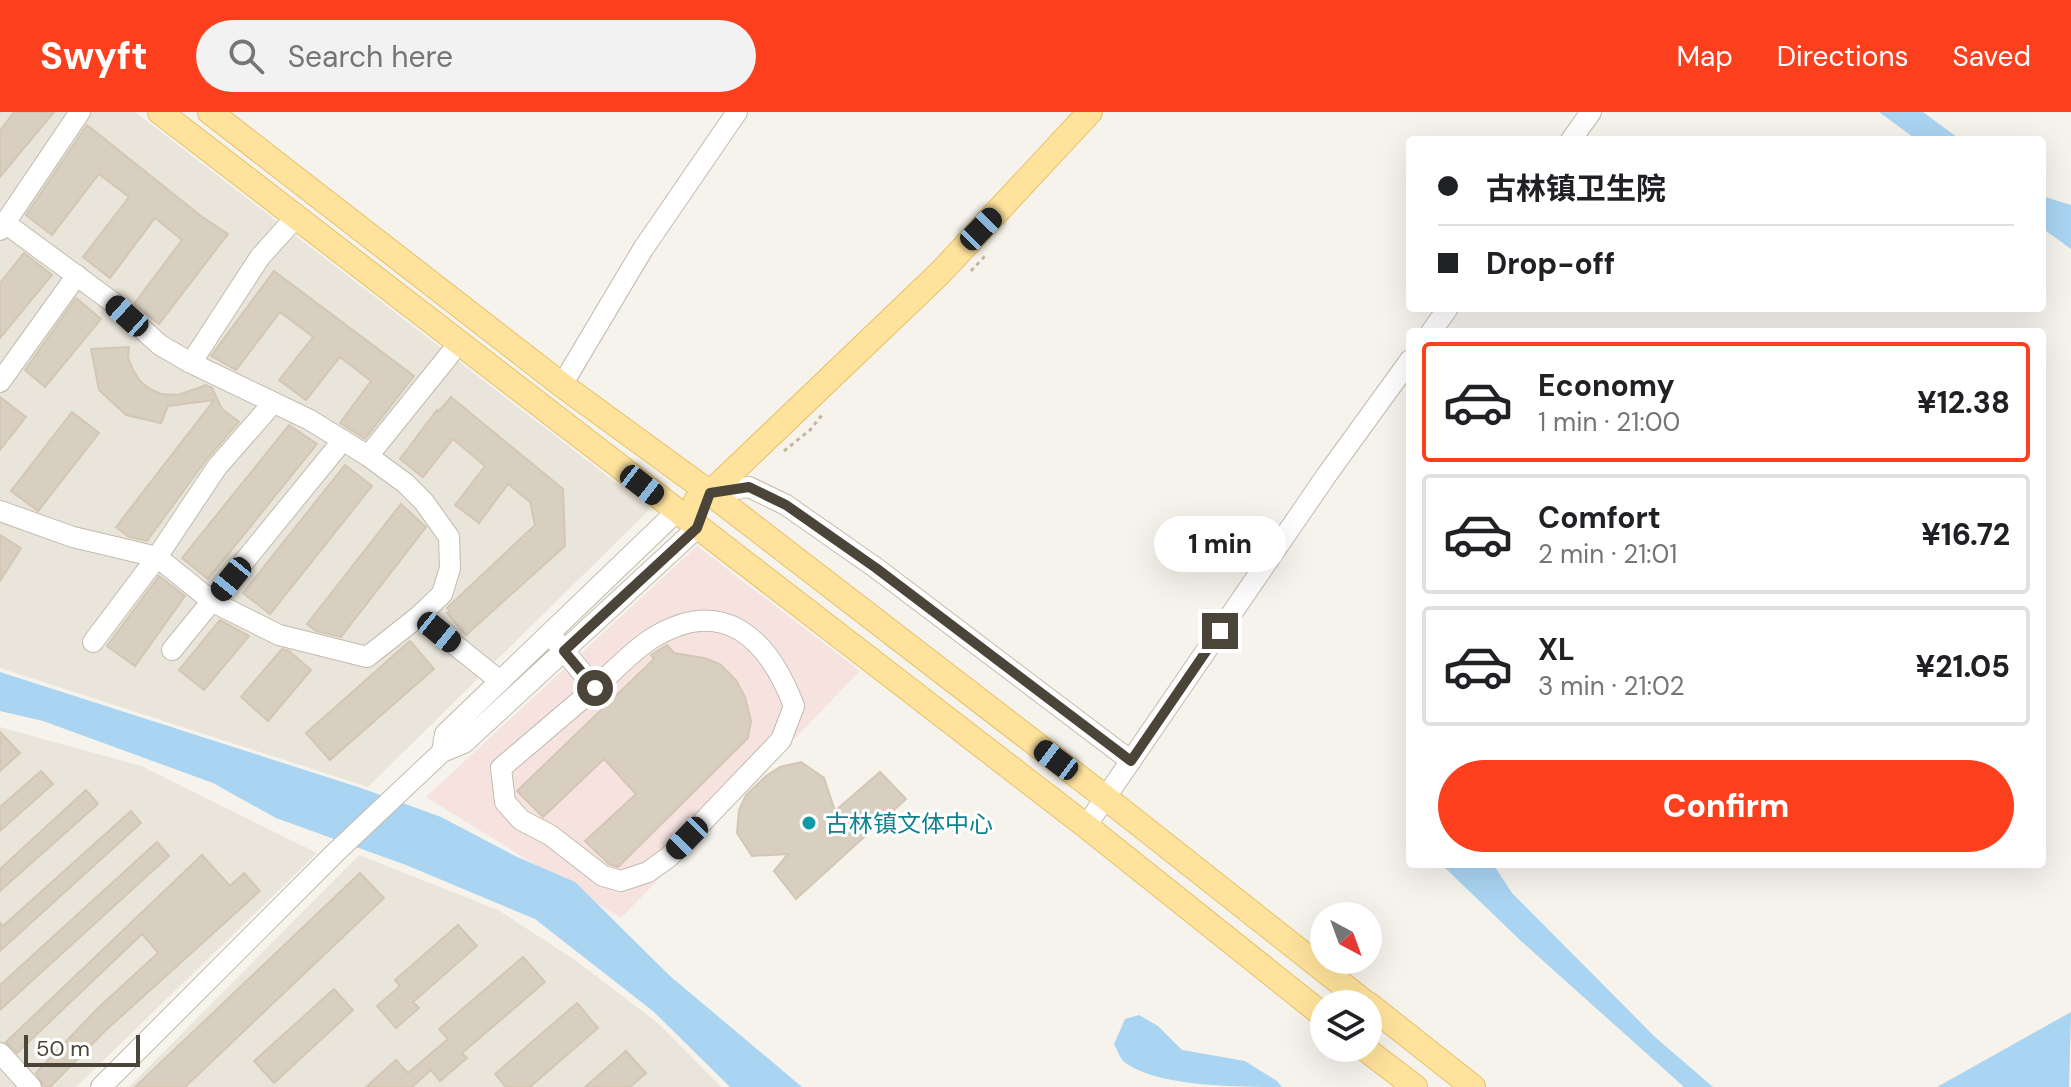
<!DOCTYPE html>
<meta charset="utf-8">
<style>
:root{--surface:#fff;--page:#f2f2f2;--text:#202124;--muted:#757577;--line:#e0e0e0;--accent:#fc3f1d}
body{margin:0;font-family:"DM Sans","Noto Sans SC",sans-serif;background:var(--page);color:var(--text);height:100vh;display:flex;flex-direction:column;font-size:30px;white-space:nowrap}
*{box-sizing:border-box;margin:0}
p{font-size:26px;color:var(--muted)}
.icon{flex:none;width:44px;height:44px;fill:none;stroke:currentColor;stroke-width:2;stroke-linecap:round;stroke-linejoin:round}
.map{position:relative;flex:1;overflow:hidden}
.side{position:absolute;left:1406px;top:216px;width:640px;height:540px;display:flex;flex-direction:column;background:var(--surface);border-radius:8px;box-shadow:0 8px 32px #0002}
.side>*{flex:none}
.banner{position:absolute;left:1406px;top:24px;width:640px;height:176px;border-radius:8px;box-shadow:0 8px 32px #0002;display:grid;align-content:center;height:176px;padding:0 32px;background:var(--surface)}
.needle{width:52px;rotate:139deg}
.tools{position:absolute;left:1310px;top:790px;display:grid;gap:16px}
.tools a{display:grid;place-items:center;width:72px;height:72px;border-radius:50%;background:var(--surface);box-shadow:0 8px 32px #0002;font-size:40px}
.scale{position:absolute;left:24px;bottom:20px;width:116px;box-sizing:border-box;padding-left:8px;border:4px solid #4b4439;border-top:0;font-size:22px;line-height:28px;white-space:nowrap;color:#4b4439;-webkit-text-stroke:6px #fff;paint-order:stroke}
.end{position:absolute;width:36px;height:36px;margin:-18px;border:10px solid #4b4439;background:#fff;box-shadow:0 0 0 4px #fff}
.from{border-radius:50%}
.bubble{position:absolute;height:56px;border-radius:28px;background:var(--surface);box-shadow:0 8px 32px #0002;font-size:26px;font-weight:800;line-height:56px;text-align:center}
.car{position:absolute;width:24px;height:48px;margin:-24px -12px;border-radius:10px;box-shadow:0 0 6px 2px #0007;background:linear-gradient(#222 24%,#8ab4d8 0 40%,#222 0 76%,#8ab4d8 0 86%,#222 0)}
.banner b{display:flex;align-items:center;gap:28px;height:76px;font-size:30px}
.banner b+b{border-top:2px solid var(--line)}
.banner i{width:20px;height:20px;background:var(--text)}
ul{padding:14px 0 0;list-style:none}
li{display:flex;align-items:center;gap:24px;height:120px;margin:0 16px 12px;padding:0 16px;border:4px solid var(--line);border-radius:8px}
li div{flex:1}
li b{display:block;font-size:30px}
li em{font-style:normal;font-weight:800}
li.current{border-color:var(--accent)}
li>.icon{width:72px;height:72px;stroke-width:1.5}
.button{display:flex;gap:16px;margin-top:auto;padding:16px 32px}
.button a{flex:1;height:92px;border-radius:48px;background:var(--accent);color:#fff;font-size:32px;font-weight:800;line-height:92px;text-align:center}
header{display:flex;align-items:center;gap:48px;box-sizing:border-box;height:112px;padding:0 40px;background:var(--accent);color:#fff}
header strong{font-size:38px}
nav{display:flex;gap:44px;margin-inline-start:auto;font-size:28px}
.search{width:560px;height:72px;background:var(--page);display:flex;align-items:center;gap:20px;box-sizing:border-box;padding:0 28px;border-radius:44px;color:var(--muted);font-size:30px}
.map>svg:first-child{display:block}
.residential{fill:#eae5da}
.medical{fill:#f6e3e0}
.water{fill:#a9d4f2}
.building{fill:#d8cfc1;stroke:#d3c7b4;stroke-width:2}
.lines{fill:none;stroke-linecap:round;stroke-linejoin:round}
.minor-casing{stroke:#c2bbae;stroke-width:22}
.major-casing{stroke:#e6c16a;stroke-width:26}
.path{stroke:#c4b79f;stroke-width:3;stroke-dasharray:4 4;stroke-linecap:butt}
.minor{stroke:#fff;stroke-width:20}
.major{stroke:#ffe39c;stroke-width:24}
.route{stroke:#4b4439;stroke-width:10}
.culture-dot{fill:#0f9aa8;stroke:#fff;stroke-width:3}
.labels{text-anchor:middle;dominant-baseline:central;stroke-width:6;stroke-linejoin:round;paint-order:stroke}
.culture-label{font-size:24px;fill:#0d838f;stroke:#fff;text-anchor:start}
</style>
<header>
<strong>Swyft</strong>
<div class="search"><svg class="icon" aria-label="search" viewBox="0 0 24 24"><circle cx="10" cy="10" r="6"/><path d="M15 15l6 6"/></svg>Search here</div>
<nav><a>Map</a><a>Directions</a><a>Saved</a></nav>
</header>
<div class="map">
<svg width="2071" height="975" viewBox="0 0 2071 975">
<rect width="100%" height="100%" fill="#f6f3ec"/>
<path class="residential" d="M0,0H135L650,397L368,675L0,556Z
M0,615L141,654L317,741L76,975H0Z
M359,743L498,798L575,848L659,912L721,975H129Z"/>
<path class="medical" d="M697,434L860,559L621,806L426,685Z"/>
<path class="water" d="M1879,0H1923L1961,28H1917Z
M2042,84L2071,93V137L2042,116Z
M0,560L361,676L441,705L515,744L575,770L670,864L802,975H730L654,900L535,807L406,753L276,706L213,671L43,609L0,599Z
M1441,752H1493L1512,781L1655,925L1713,975H1684L1521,829Z
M2071,900L2069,975H1937Z
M1139,903L1158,914L1182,938L1245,949L1277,969L1282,975C1238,975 1154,975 1123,949C1119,944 1117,937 1114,932L1125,907Z"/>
<path class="building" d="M14,0H54L0,65V19Z
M87,13L201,104L228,122L159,212L134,192L182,128L155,106L110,166L83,145L129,85L99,62L52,123L26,103Z
M24,141L52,163L0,226V171Z
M274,159L414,264L365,327L340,311L371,269L340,245L306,288L279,268L313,225L280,200L236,258L211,244Z
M76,186L101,207L45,275L25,258Z
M129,235L128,246L133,258L140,269L150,277L161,282L178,283L206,273L212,276L222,297L239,310L206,348L147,429L129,425L116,415L214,288L168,294L161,311L126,303L99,278L91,237Z
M0,285L26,305L0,338Z
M451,285L563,377L565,434L466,523L447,501L450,499L447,496L535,413L530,390L508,372L479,411L455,393L485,354L453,327L423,365L400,347L437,298L438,300Z
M72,300L99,321L38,399L11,379Z
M289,313L317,332L208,467L182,446Z
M345,353L372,374L270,502L243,481Z
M401,392L426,415L341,525L316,519L307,512Z
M0,423L21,436L0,469Z
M159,464L185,484L135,554L107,534Z
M220,508L249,524L204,578L179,558Z
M410,529L434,557L330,648L306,621Z
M667,533L674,541L704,546L720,552L736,568L745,585L751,609L748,626L618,755L609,752L585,729L636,682L604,647L543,705L517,679L654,547L651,543Z
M282,537L289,539L311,558L268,609L241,585Z
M0,620L20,641L0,659Z
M801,650L824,666L835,699L880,660L906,687L796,787L774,759L788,742L752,744L737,721L739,698L746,683L766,664L780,655Z
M41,659L53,672L0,719V695Z
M86,678L98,692L0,779V757Z
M131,699L141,711L0,839V811L3,814Z
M157,730L169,744L0,898V873Z
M202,743L230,774L244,761L260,779L105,919L50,975H44L36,961L97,897L158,841L150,831L142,822L17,941L6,930Z
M360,761L384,786L185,975H135Z
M458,813L477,834L413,890L419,896L396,916L377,894L400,874L395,868Z
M523,845L545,870L462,941L467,946L440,969L431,958L412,975H366L396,948L408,961L448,927L439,917Z
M334,877L353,898L274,971L254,949Z
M577,891L598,916L530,975H506L495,962Z
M626,939L646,961L630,975H585Z"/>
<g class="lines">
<defs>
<path id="minor" d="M1571,28L1591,0
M0,110L5,111L80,0
M0,118L5,111L111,189L160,233L191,251L310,308L368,344L405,371L424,390L449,425L450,456L442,482L419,504
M1431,220L1448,196
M191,251L260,145L296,105
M0,270L77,163
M562,273L643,137L737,0
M368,344L459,231
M710,381L749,375L786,393L876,456L1131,649
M0,399L73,425L157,445L213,490L279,523L367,545L419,504L500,569
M550,522L595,576L501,656L505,690L521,708L550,723L603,764L621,769L648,760L669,745L781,628L794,594C768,526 723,482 651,527C631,540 613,560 595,576
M93,530L157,445L217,355L273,291
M172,538L343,328
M442,640L464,631L697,416
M1086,714L1326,364L1410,248
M0,941L31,975
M101,975L336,740L442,640L445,622L676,400"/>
<path id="major" d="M160,0L1086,714L1324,904
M210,0L562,273L710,381L1106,686L1367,892
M696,389L710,381L941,160L1090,0
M1368,892L1473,975
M1364,936L1415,975"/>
</defs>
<use href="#minor" class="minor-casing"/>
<use href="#major" class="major-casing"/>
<path class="path" d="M971,159L985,144
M784,339L810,318L822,303"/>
<use href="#minor" class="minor"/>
<use href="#major" class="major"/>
</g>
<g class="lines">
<path class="route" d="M595,576L564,539L697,416L710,381L749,375L786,393L876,456L1131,649L1220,519"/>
</g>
<circle class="culture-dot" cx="809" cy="711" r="8"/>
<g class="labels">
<g class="culture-label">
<text x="825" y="711">古林镇文体中心</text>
</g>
</g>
</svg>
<div class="tools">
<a><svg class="needle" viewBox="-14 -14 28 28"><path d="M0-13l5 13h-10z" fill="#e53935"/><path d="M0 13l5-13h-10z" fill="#757577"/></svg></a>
<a><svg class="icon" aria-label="layers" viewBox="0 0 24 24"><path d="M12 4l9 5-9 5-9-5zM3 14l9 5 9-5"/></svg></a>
</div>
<div class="scale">50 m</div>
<i class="end from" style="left:595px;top:576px"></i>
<i class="end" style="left:1220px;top:519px"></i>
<div class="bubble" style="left:1154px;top:404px;width:132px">1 min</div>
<i class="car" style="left:981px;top:117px;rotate:44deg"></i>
<i class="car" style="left:127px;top:204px;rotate:312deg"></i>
<i class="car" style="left:642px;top:373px;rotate:128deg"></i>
<i class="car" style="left:231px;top:467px;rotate:219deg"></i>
<i class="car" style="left:439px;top:520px;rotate:129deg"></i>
<i class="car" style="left:1056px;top:648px;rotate:307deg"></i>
<i class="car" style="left:687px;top:726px;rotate:224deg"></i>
<div class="banner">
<b><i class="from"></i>古林镇卫生院</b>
<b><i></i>Drop-off</b>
</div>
<section class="side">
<ul>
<li class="current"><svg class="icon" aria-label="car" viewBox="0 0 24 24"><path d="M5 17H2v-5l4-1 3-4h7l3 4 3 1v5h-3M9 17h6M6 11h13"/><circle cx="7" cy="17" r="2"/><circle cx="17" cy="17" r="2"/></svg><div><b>Economy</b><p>1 min · 21:00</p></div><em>¥12.38</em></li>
<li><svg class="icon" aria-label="car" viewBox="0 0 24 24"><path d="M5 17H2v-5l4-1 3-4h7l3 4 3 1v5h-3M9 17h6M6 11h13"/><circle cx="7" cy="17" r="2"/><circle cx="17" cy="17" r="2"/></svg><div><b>Comfort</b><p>2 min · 21:01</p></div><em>¥16.72</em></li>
<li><svg class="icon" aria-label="car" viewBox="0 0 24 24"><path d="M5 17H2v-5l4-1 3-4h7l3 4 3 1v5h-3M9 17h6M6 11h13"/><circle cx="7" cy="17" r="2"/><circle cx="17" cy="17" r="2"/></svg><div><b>XL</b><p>3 min · 21:02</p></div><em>¥21.05</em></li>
</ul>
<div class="button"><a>Confirm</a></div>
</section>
</div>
